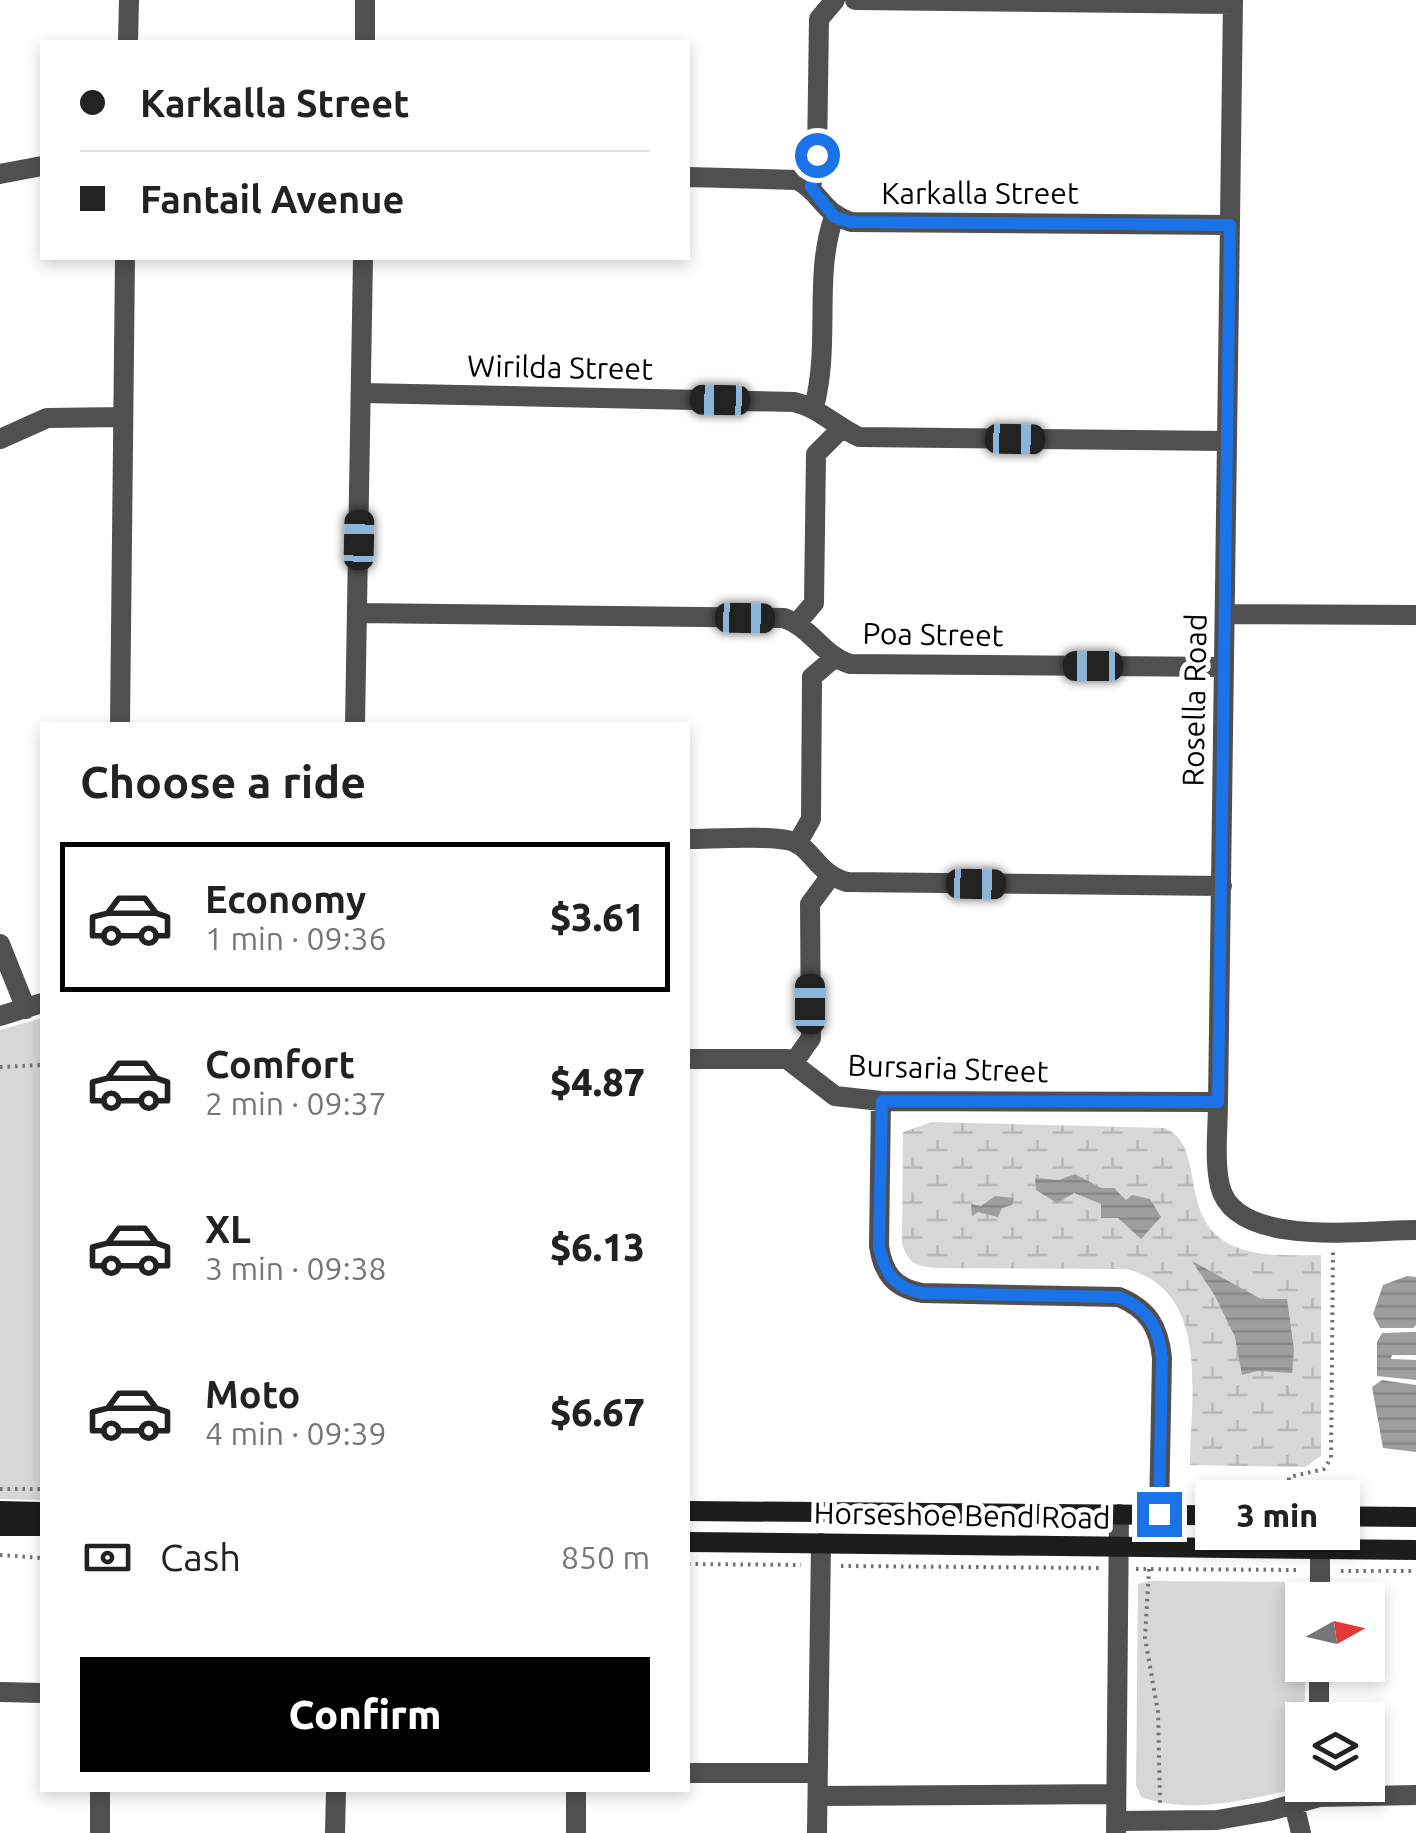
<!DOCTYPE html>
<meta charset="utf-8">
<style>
:root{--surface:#fff;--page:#f6f6f6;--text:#222;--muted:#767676;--line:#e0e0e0;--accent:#000}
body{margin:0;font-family:Ubuntu,sans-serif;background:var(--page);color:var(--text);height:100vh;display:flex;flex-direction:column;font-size:38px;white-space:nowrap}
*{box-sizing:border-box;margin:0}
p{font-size:32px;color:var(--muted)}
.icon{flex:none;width:55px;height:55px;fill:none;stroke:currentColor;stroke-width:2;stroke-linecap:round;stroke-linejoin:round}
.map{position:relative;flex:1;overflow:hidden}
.drawer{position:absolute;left:40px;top:722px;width:650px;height:1070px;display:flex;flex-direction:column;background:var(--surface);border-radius:0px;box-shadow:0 5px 15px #0003}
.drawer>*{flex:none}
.hud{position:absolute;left:40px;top:40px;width:650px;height:220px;border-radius:0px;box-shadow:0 5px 15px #0003;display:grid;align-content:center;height:220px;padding:0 40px;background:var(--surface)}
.needle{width:65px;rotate:82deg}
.fabs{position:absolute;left:1285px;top:1582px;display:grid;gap:20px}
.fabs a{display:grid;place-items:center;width:100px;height:100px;border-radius:0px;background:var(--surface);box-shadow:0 5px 15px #0003;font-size:50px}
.end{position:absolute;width:45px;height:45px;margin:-22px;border:12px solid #1a73e8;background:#fff;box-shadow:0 0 0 5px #fff}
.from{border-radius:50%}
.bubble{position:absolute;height:70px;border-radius:0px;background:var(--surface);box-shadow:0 5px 15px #0003;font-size:32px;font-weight:800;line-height:70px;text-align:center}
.car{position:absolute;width:30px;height:60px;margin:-30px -15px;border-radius:12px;box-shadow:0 0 8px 2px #0007;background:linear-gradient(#222 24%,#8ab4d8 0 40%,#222 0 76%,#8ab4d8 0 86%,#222 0)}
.hud b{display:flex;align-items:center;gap:35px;height:95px;font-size:38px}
.hud b+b{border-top:2px solid var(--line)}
.hud i{width:25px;height:25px;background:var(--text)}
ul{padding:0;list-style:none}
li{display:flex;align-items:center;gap:30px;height:150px;margin:0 20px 15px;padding:0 20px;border:5px solid transparent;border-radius:0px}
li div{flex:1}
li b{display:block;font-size:38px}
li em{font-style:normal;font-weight:800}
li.active{border-color:var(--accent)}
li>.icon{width:90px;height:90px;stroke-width:1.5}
h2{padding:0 40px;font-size:45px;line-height:120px}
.pay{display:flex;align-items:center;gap:25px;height:110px;padding:0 40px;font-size:38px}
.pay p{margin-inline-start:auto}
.action{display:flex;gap:20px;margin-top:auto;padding:20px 40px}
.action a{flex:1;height:115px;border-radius:0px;background:var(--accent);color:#fff;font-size:40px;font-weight:800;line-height:115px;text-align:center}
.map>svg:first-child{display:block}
.wetland{fill:url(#wetland-marsh)}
.green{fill:#d7d7d7}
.water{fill:url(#water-rules)}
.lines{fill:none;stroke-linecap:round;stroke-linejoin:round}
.path{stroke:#727272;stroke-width:4;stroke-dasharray:2.5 5;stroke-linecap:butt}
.street{stroke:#505050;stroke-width:20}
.secondary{stroke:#1d1d1d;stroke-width:20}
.route{stroke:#1a73e8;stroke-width:12}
.labels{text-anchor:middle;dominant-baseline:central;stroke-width:10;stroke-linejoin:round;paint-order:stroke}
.street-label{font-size:30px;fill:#000;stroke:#fff}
</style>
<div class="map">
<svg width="1416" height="1833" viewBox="0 0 1416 1833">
<defs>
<pattern id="wetland-marsh" width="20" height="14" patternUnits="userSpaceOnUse" patternTransform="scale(2.5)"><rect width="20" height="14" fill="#d7d7d7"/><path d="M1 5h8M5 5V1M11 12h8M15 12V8" fill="none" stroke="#b7b7b7"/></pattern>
<pattern id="water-rules" width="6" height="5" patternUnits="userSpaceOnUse" patternTransform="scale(2.5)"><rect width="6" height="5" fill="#9e9e9e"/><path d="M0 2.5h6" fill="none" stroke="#868686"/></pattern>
</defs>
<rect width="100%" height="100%" fill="#fff"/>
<path class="wetland" d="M932,1122L1164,1128C1209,1145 1174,1222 1236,1247C1263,1258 1293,1255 1321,1255V1456L1305,1467L1190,1465C1190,1398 1212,1292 1127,1269L935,1268C914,1266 908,1262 902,1243L903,1132Z"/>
<path class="green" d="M42,1018V1500L0,1499V1030Z
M1149,1581L1308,1582V1600H1302V1665H1306L1302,1779L1297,1789C1246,1799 1192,1815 1141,1797L1136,1785L1138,1584Z"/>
<path class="water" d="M1075,1174L1101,1188H1114L1126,1200L1132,1195L1150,1199L1161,1217L1141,1239L1118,1218H1101V1204L1074,1193L1057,1203L1036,1190L1035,1178L1059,1180Z
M995,1196L1014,1198L1012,1205L1002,1208L998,1217L978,1212L972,1216L971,1204L981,1206Z
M1192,1261L1261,1299H1287L1294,1350L1292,1373L1257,1371L1242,1375L1235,1337L1215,1296Z
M1407,1276L1416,1277V1325L1413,1328H1380L1373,1314L1383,1285Z
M1416,1332V1355H1392L1391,1359L1416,1360V1380L1377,1376V1342L1382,1333Z
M1382,1380L1416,1385V1452L1383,1448L1372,1387Z"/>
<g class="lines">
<path class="path" d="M0,1067L42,1065
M0,1489H42
M1288,1495L1289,1477L1324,1469L1331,1458L1333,1252
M0,1555L42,1558
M688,1564L801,1565
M841,1566L1101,1568
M1136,1569L1301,1570
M1149,1569L1145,1638L1158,1712L1160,1803
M1341,1571H1416"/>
<path class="street" d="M855,0L1233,4
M1233,0L1218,1102C1218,1128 1214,1160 1220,1186C1235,1249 1366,1230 1416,1230
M128,42L129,0
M365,42V0
M0,174L42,166
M688,177L797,180C822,193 822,213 851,222L1230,225
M811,187L817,155L819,19L835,0
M362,393L794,402C819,408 835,426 859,437L1226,441
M814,407C831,343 813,276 834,217
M0,439L47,418L123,417
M357,613L784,618C812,628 822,655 850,664L1224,667
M1226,614L1416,615
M797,623L814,603L816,454L841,429
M120,725L125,258
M355,725L363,258
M688,839C712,839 771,835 791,841C812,847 817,874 847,882L1222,886
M797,844L811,819L812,677L833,659
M0,944L26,1009
M0,1016L42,1003
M688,1059H787L835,1096L881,1101L1218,1102
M794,1062L811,1038L810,904L830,877
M881,1101L879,1246C883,1273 894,1288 922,1293L1119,1297C1148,1309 1159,1327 1162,1358L1159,1514
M1320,1600V1549
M0,1692L42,1693
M1319,1720V1665
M688,1773H818
M818,1796L1116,1794
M1294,1804L1301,1833
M1116,1821L1217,1820L1269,1811L1319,1797L1416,1795
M100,1833V1790
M335,1833L336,1790
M576,1833V1790
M817,1833L821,1543
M1116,1833L1119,1514"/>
<path class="secondary" d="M0,1511L42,1512
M688,1511L1416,1517
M0,1526H42
M688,1542L1416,1550"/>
</g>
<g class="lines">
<path class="route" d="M817,155L811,187L834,217L851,222L1230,225L1218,1102L882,1101L879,1246C884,1272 894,1288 922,1293L1119,1297C1148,1309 1159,1327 1162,1358L1159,1514"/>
</g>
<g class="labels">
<g class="street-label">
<text x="980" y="193">Karkalla Street</text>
<text transform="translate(560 367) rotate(1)">Wirilda Street</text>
<text transform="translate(933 634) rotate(1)">Poa Street</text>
<text transform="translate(1194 700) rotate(-89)">Rosella Road</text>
<text transform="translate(948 1068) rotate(2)">Bursaria Street</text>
<text transform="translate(962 1515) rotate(1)">Horseshoe Bend Road</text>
</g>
</g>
</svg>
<div class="fabs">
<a><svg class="needle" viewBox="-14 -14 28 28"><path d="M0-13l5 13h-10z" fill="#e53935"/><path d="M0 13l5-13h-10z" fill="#767676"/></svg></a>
<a><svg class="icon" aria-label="layers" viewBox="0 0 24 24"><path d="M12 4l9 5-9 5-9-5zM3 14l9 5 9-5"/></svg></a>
</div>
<i class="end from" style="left:817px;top:155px"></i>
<i class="end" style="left:1159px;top:1514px"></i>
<div class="bubble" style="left:1195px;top:1480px;width:165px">3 min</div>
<i class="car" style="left:720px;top:400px;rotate:271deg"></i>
<i class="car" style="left:1015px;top:439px;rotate:91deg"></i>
<i class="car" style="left:359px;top:540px;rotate:1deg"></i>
<i class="car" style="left:745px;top:618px;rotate:91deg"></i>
<i class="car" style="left:1093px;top:666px;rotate:270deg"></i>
<i class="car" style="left:976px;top:884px;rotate:91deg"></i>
<i class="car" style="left:810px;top:1004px;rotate:0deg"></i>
<div class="hud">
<b><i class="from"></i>Karkalla Street</b>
<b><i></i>Fantail Avenue</b>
</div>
<section class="drawer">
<h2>Choose a ride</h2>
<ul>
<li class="active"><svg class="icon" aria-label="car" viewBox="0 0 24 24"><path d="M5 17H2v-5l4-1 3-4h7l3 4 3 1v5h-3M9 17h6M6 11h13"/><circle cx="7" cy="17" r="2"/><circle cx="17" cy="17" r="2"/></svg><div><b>Economy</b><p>1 min · 09:36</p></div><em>$3.61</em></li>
<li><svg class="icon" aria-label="car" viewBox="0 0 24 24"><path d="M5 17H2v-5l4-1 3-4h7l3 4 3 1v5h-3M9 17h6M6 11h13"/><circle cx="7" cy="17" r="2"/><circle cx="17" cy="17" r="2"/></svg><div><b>Comfort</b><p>2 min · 09:37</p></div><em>$4.87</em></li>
<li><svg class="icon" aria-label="car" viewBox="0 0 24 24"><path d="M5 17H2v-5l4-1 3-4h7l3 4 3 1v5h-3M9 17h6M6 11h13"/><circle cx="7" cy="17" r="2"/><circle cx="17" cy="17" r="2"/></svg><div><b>XL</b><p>3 min · 09:38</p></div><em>$6.13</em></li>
<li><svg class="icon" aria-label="car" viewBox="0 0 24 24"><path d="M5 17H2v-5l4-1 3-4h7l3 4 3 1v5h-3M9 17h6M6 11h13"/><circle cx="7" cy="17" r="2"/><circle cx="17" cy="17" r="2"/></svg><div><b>Moto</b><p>4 min · 09:39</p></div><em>$6.67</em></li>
</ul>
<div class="pay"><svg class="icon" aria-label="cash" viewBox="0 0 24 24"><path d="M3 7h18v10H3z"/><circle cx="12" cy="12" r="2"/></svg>Cash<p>850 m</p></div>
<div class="action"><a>Confirm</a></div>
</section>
</div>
